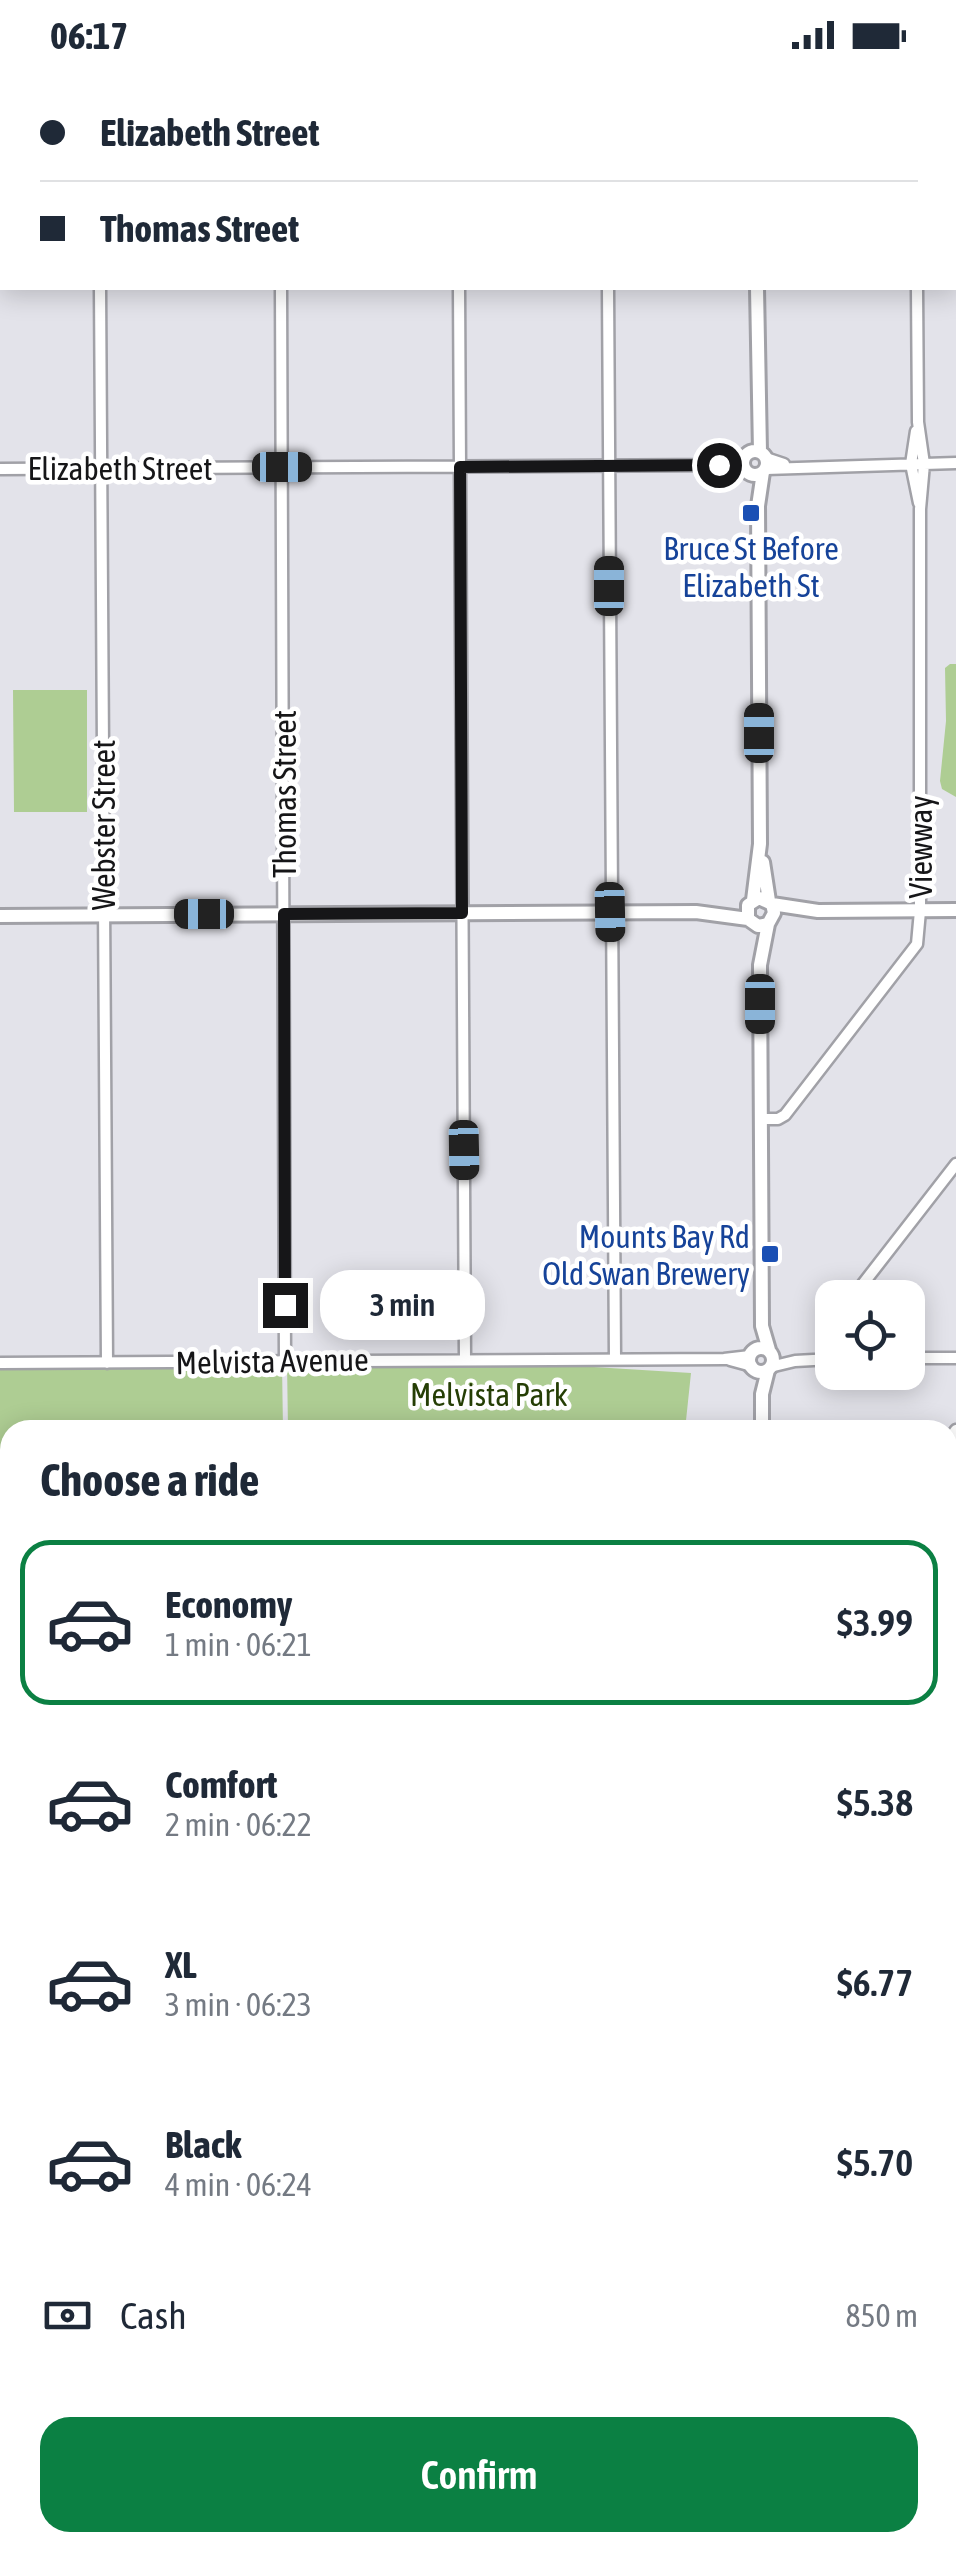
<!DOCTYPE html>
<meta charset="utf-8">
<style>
:root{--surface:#fff;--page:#f2f2f3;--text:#1f2937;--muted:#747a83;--line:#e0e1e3;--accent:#0b8043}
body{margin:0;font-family:"Asap Condensed",sans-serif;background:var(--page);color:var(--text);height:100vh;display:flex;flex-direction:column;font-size:38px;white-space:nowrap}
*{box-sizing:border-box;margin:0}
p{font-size:32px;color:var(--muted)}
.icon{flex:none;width:55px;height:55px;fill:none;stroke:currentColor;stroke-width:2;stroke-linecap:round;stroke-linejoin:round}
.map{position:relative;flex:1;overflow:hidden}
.side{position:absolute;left:0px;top:1350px;width:958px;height:1132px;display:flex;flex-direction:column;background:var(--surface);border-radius:30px 30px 0 0;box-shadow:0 5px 25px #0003}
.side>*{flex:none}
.banner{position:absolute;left:0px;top:0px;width:958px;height:220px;box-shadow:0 5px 25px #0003;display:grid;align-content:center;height:220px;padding:0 40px;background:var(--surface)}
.buttons{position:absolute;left:815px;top:1210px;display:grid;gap:20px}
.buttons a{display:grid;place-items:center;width:110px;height:110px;border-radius:20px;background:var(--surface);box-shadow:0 5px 25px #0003;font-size:50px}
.end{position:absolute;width:45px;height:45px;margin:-22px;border:12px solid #161618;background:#fff;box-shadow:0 0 0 5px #fff}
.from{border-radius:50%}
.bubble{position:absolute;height:70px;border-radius:30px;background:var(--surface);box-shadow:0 5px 25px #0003;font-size:32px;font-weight:600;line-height:70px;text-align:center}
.car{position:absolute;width:30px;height:60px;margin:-30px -15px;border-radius:12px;box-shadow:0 0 8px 2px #0007;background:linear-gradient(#222 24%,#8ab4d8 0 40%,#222 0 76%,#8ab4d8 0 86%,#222 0)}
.banner b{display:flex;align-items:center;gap:35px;height:95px;font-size:38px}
.banner b+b{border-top:2px solid var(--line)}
.banner i{width:25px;height:25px;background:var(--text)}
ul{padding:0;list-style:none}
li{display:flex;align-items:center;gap:30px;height:165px;margin:0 20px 15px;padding:0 20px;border:5px solid transparent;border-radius:30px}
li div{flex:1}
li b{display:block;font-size:38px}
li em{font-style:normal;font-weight:600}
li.current{border-color:var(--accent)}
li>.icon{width:90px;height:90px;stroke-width:1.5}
h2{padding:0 40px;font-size:45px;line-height:120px}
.pay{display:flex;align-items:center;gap:25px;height:110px;padding:0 40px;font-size:38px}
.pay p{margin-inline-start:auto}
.action{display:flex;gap:20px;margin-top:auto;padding:20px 40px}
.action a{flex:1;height:115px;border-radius:30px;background:var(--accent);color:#fff;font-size:40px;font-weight:600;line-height:115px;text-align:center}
.status{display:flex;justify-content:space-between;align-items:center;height:70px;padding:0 50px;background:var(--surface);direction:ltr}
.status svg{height:28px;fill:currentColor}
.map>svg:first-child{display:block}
.green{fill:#aecd93}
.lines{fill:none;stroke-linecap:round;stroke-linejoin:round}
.minor-casing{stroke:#a1a1a7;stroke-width:15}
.tertiary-casing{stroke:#a1a1a7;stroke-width:18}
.minor{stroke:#fff;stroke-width:10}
.tertiary{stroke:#fff;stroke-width:12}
.route{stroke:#161618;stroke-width:12}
.transit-dot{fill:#1a4fb4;stroke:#fff;stroke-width:4}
.labels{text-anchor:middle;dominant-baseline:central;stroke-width:9;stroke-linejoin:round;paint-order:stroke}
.street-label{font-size:32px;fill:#161618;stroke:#fff}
.transit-label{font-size:32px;fill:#164399;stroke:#fff}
.park-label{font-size:32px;fill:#253e05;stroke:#fff}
</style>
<div class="status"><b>06:17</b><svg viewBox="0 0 49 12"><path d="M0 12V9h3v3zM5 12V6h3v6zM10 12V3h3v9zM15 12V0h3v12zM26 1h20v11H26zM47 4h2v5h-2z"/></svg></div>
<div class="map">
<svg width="956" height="2481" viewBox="0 0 956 2481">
<rect width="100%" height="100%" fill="#e3e3ea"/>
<path class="green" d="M950,594H956V727L942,719L940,711L946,651L945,598Z
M13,620H87V742H14Z
M465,1289L691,1303L685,1360H288L287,1292Z
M282,1294L283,1360H10V1888H0V1296Z
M671,2473H816L814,2481H671Z"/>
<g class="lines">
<defs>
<path id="minor" d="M100,0V2
M279,0V2
M457,0V2
M607,0V2
M916,0V2
M100,218L107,1293
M281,218L285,1291
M459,218L465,1289
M608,218L615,1289
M916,361L911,394L919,433
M766,388L784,394
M720,395L745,400
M0,399L719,395L743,388
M766,399L956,393
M761,1049H778L785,1045L917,874L920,841V439L924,394L918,352L917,218
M852,1228L956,1094
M908,1288H956
M823,1289V1266L832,1253
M730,1290L752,1296
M0,1293L724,1289L750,1286
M770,1297L795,1291L832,1289
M948,1371L956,1360
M0,1891H10
M948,2028L956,2016
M0,2039H10
M80,2481L82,2472
M270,2481L272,2472
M461,2481L463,2472
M819,2481L820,2472"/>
<path id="tertiary" d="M756,0V2
M757,218L760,382
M743 393a12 12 0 1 1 24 0a12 12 0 1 1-24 0Z
M763,792L769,831
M753,830L760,774L758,436L763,402
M772,834L774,843L768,854L758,856L748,849V835L759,828L772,834L818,841L956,840
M0,846L696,842L748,849
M768,854L760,895L762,1256L769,1280
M749 1290a12 12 0 1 1 24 0a12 12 0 1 1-24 0Z
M762,1360V1324L768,1300
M948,1665L956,1654
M0,2218H10
M659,2481L660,2472"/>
</defs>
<use href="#minor" class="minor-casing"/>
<use href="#tertiary" class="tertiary-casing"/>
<use href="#minor" class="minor"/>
<use href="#tertiary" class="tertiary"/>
</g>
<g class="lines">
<path class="route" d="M285,1235L284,844L462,843L460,397L719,395"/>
</g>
<g class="transit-dot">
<rect x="741" y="433" width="20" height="20" rx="5"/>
<rect x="760" y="1174" width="20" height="20" rx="5"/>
</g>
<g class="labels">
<g class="street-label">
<text x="120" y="398">Elizabeth Street</text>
<text transform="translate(284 724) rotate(-90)">Thomas Street</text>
<text transform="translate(103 755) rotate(-90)">Webster Street</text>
<text transform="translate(920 777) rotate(-90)">Viewway</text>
<text transform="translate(272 1291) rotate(-1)">Melvista Avenue</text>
</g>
<g class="transit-label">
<text x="751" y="478">Bruce St Before<tspan x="751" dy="37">Elizabeth St</tspan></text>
<text x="750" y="1166" text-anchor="end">Mounts Bay Rd<tspan x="750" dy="37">Old Swan Brewery</tspan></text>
</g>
<g class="park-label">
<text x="489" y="1324">Melvista Park</text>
</g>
</g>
</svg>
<div class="buttons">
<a><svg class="icon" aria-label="locate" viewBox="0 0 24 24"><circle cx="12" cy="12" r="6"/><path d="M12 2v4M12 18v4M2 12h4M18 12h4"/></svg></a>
</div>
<i class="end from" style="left:719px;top:395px"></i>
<i class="end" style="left:285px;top:1235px"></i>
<div class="bubble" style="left:320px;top:1200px;width:165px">3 min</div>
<i class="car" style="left:282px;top:397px;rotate:90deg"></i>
<i class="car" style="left:609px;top:516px;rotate:0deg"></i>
<i class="car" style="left:759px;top:663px;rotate:0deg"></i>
<i class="car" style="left:610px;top:842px;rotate:179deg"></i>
<i class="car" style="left:204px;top:844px;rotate:270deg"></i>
<i class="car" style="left:760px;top:934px;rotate:180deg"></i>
<i class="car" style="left:464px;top:1080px;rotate:179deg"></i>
<div class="banner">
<b><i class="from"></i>Elizabeth Street</b>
<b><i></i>Thomas Street</b>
</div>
<section class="side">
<h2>Choose a ride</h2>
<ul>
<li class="current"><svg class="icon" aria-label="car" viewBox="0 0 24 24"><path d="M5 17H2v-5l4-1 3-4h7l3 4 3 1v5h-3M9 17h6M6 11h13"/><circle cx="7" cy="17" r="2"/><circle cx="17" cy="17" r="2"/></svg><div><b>Economy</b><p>1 min · 06:21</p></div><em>$3.99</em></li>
<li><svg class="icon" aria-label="car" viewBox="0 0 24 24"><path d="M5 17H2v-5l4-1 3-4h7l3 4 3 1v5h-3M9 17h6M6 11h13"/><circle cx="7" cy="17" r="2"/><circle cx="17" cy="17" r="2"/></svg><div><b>Comfort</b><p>2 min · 06:22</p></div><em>$5.38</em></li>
<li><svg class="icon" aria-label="car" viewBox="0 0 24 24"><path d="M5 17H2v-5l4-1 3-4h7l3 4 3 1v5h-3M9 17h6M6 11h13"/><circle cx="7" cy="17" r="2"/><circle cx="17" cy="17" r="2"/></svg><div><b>XL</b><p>3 min · 06:23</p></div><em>$6.77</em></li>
<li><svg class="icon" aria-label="car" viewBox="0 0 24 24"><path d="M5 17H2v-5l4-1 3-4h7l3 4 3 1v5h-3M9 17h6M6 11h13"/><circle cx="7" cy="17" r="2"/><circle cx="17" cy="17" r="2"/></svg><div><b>Black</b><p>4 min · 06:24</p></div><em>$5.70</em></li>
</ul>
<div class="pay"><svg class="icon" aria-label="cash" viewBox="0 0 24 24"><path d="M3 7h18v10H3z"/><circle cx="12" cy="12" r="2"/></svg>Cash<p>850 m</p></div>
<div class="action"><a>Confirm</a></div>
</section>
</div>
